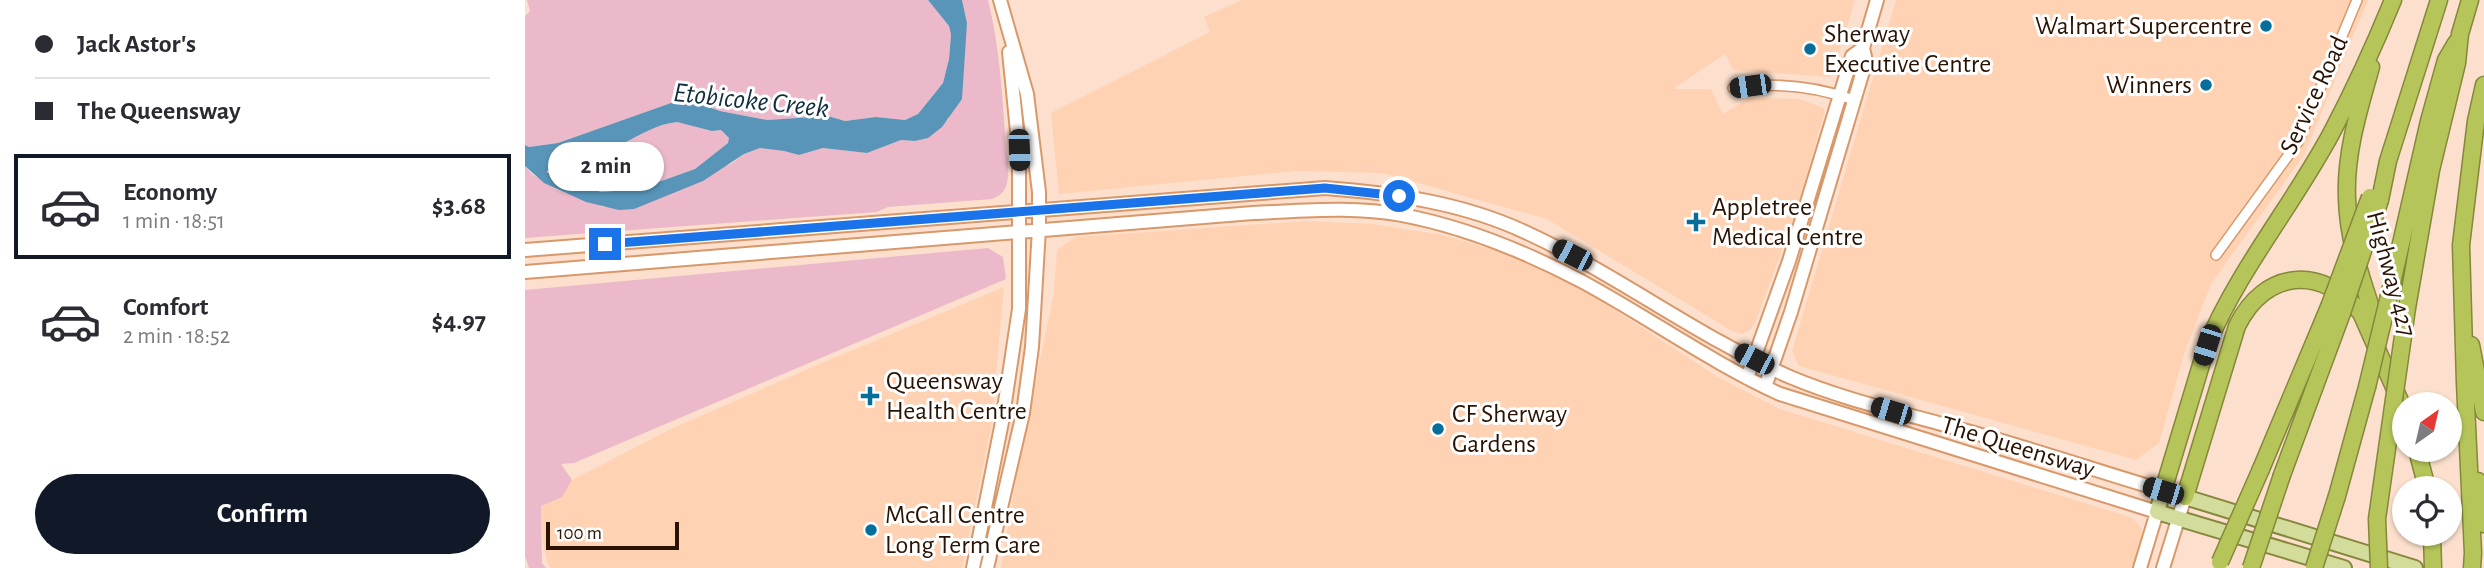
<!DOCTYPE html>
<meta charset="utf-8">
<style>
:root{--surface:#fff;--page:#f2f2f3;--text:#2b2b33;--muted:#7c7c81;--line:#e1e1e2;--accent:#111827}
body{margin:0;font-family:"Alegreya Sans",sans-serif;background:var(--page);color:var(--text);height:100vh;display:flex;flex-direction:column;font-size:26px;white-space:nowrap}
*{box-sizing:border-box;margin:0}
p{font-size:23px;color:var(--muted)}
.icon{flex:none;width:38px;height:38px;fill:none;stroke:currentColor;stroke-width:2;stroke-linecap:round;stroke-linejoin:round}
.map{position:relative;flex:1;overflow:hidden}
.sheet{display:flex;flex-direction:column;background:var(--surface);width:525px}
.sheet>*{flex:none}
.guide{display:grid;align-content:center;height:154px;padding:0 35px;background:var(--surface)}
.needle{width:46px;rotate:34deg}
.controls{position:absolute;left:1867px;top:392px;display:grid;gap:14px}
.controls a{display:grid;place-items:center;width:70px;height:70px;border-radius:50%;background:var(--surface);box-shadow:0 2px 5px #0004;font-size:35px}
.scale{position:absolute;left:21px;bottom:18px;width:133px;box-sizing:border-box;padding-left:7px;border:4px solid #2a1302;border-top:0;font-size:19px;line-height:24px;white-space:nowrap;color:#2a1302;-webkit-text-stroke:5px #fff;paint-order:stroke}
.end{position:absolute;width:32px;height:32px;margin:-16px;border:9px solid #1a73e8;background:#fff;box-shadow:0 0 0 4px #fff}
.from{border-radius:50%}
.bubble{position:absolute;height:49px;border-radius:24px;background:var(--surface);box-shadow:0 2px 5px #0004;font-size:23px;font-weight:600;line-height:49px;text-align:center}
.car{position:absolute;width:21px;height:42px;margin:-21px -10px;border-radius:9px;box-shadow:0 0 5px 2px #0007;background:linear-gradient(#222 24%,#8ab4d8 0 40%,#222 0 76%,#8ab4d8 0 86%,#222 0)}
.guide b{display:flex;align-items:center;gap:24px;height:66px;font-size:26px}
.guide b+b{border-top:2px solid var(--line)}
.guide i{width:18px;height:18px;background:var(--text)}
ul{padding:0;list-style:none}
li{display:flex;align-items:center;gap:21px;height:105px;margin:0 14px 10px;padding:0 21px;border:4px solid transparent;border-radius:0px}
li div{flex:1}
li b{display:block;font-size:26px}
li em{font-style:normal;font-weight:600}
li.on{border-color:var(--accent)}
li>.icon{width:63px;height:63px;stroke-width:1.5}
.action{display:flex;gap:14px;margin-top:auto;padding:14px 35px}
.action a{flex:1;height:80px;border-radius:42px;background:var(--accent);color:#fff;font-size:28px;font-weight:600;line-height:80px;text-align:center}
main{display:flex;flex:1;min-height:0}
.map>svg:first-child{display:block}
.built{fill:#fed2b3}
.green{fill:#ebb9ca}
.water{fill:#5895b9;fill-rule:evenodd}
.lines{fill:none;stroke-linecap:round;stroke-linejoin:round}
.street-casing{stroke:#d8986a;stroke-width:12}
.secondary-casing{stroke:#d8986a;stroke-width:16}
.primary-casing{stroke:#85873b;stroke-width:18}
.highway-casing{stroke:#85873b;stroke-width:19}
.street{stroke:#fff;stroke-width:9}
.secondary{stroke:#fff;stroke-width:12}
.primary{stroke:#d3dc9b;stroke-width:14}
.highway{stroke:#b6c559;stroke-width:16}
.highway-bridge-casing{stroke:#85873b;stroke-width:19;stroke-linecap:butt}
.highway-bridge{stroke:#b6c559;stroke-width:16}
.route{stroke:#1a73e8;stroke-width:9}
.poi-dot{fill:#066e9b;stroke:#fff;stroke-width:2.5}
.labels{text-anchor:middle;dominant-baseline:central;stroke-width:6;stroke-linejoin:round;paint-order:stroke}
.poi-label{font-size:26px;fill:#2a1302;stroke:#fff;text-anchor:start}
.street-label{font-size:26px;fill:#2a1302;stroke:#fff}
.water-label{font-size:28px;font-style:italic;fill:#122f3f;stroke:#fff}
</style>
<main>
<section class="sheet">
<div class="guide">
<b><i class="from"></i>Jack Astor's</b>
<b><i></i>The Queensway</b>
</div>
<ul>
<li class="on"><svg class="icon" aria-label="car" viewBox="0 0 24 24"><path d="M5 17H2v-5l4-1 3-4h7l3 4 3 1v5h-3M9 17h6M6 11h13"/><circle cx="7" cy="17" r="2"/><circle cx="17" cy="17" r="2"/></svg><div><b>Economy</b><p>1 min · 18:51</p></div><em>$3.68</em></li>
<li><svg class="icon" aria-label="car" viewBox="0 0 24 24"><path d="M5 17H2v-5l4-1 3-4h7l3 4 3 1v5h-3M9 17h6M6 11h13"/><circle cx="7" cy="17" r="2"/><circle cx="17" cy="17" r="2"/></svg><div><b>Comfort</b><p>2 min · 18:52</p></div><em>$4.97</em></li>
</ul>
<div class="action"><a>Confirm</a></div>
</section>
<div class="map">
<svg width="1959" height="568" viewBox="0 0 1959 568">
<rect width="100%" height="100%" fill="#fce0cd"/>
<path class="built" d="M717,0H1330L1308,73L1305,77L1208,70L1200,54L1148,89H1186L1198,114L1224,98L1275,99L1298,108L1300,111L1269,218L1231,320L1225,330L1217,334L1207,331L1022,219L857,173L771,171L534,194L526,113L685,32L679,17Z
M1371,0H1843L1779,155L1686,284L1659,354L1634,443L1611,460L1274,366L1267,351Z
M781,221L848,224L917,235L992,256L1062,292L1193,377L1255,409L1608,518L1617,529L1612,556L1606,568H476L496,449L529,294L532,250L550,237Z
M479,287L466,428L437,568H26L23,564L18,544L16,506L36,497L47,480L148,428L292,365Z"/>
<path class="green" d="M2,0H403L424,26L426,35L424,59L418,83L393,114L380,120L351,117L320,121L303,116L242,120L195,111L172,103H146L33,143L4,147L0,145V16L5,11Z
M437,0H463C474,45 477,89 480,135C481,152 487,174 480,189C477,194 472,197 467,199L363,207L352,212L0,238V166L7,174L32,190L79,207L206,164L219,154L235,148L259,151L274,155L298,148L342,153L376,140L390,141L402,138L424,119L442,23Z
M152,122L187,131L196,130L204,138L203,143L170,169L114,189L76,192L22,175L21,172C44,157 73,156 97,144C116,135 131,124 152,122Z
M463,248L478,257L481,279L49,463L36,464L47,480L37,497L16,506L17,563L21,568H4L0,556V290Z"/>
<path class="water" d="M403,0H437L442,23L437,99L417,127L403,138L390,141L376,140L342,153L298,148L274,155L259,151L235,148L219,154L178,181L109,209L94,210L61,202L19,183L0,166V145L4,147L33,143L146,103H172L195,111L242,120L303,116L320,121L351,117L380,120L393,114L418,83L424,59L426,35L424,26ZM152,122L187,131L196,130L204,138L203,143L170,169L114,189L76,192L21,172C42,157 74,155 97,144C116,135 131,124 152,122Z"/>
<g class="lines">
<defs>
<path id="street" d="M1208,88C1249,82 1290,86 1329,100
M1691,255L1773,142L1832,0"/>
<path id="secondary" d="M0,250L800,188C868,193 938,203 1000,232C1092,274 1173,337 1265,377C1322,401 1383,414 1442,431C1515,451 1587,476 1660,497L1638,568
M0,272L728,213C778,211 828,206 877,215C940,227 999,251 1056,281C1123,317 1185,362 1255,394L1632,512L1615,568
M1222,378L1264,261L1327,56L1338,48
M1240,387L1266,312L1341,61L1338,48L1352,0
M448,568L477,422L494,309V151L484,52
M462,568L498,413L507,347L514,229V192L502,94L475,0"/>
<path id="primary" d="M1638,491L1632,512L1819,568
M1660,497L1890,568"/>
<path id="highway" d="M1846,67C1834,109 1820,154 1822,198C1823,243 1839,287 1853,328
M1855,200L1863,161L1914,0
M1864,296L1904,121L1921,60L1931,43
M1882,308L1906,170L1932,63L1935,34L1945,0
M1946,345L1959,412
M1892,450L1902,488
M1736,469L1804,307
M1757,475L1817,313
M1953,481L1959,524
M1638,491L1682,345C1714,269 1768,205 1807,132C1829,90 1850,44 1868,0
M1812,496L1842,387
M1660,497L1712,326C1740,269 1797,265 1836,313L1880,412
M1907,534L1908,568
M1947,568L1948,553L1940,383L1936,245L1951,121L1959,85"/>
</defs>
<use href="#street" class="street-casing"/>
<use href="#secondary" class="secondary-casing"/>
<use href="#primary" class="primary-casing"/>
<use href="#highway" class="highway-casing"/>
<use href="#street" class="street"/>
<use href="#secondary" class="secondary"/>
<use href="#primary" class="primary"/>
<use href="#highway" class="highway"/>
<defs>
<path id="highway-bridge" d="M1804,307L1845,197
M1817,313L1855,200
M1842,387L1864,296
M1695,562L1736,469
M1726,568L1757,475
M1789,568L1812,496
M1854,568L1852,519L1882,308"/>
</defs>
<use href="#highway-bridge" class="highway-bridge-casing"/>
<use href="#highway-bridge" class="highway-bridge"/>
</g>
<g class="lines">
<path class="route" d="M80,244L800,188L874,196"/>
</g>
<g class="poi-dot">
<circle cx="1741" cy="26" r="7"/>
<circle cx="1285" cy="49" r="7"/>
<circle cx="1681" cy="85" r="7"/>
<path d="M1167.5 211.5h7v7h7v7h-7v7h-7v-7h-7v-7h7z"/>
<path d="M341.5 385.5h7v7h7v7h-7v7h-7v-7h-7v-7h7z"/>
<circle cx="913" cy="429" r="7"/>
<circle cx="346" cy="530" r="7"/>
</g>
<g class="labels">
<g class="poi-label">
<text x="1727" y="26" text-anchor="end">Walmart Supercentre</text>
<text x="1299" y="34">Sherway<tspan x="1299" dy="30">Executive Centre</tspan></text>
<text x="1667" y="85" text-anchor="end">Winners</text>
<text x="1187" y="207">Appletree<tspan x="1187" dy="30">Medical Centre</tspan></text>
<text x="361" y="381">Queensway<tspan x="361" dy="30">Health Centre</tspan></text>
<text x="927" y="414">CF Sherway<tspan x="927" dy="30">Gardens</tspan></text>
<text x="360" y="515">McCall Centre<tspan x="360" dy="30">Long Term Care</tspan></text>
</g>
<g class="street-label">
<text transform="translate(1789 95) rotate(-65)">Service Road</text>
<text transform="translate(1866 274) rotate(75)">Highway 427</text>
<text transform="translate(1493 447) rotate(17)">The Queensway</text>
</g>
<g class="water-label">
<text transform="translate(226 101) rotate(6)">Etobicoke Creek</text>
</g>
</g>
</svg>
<div class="controls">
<a><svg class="needle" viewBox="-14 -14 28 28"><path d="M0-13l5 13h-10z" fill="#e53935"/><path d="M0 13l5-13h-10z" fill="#7c7c81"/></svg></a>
<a><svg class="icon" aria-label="locate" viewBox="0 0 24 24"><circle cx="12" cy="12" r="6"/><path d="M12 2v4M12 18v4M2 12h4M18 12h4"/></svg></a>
</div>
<div class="scale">100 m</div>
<i class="end from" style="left:874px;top:196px"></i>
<i class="end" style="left:80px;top:244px"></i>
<div class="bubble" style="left:23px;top:142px;width:116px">2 min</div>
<i class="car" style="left:1225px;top:86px;rotate:262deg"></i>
<i class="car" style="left:494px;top:150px;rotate:178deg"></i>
<i class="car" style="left:1047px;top:255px;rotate:297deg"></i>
<i class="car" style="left:1682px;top:345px;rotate:197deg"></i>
<i class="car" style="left:1229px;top:359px;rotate:297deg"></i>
<i class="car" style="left:1366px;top:411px;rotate:287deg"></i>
<i class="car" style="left:1638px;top:491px;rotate:287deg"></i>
</div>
</main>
